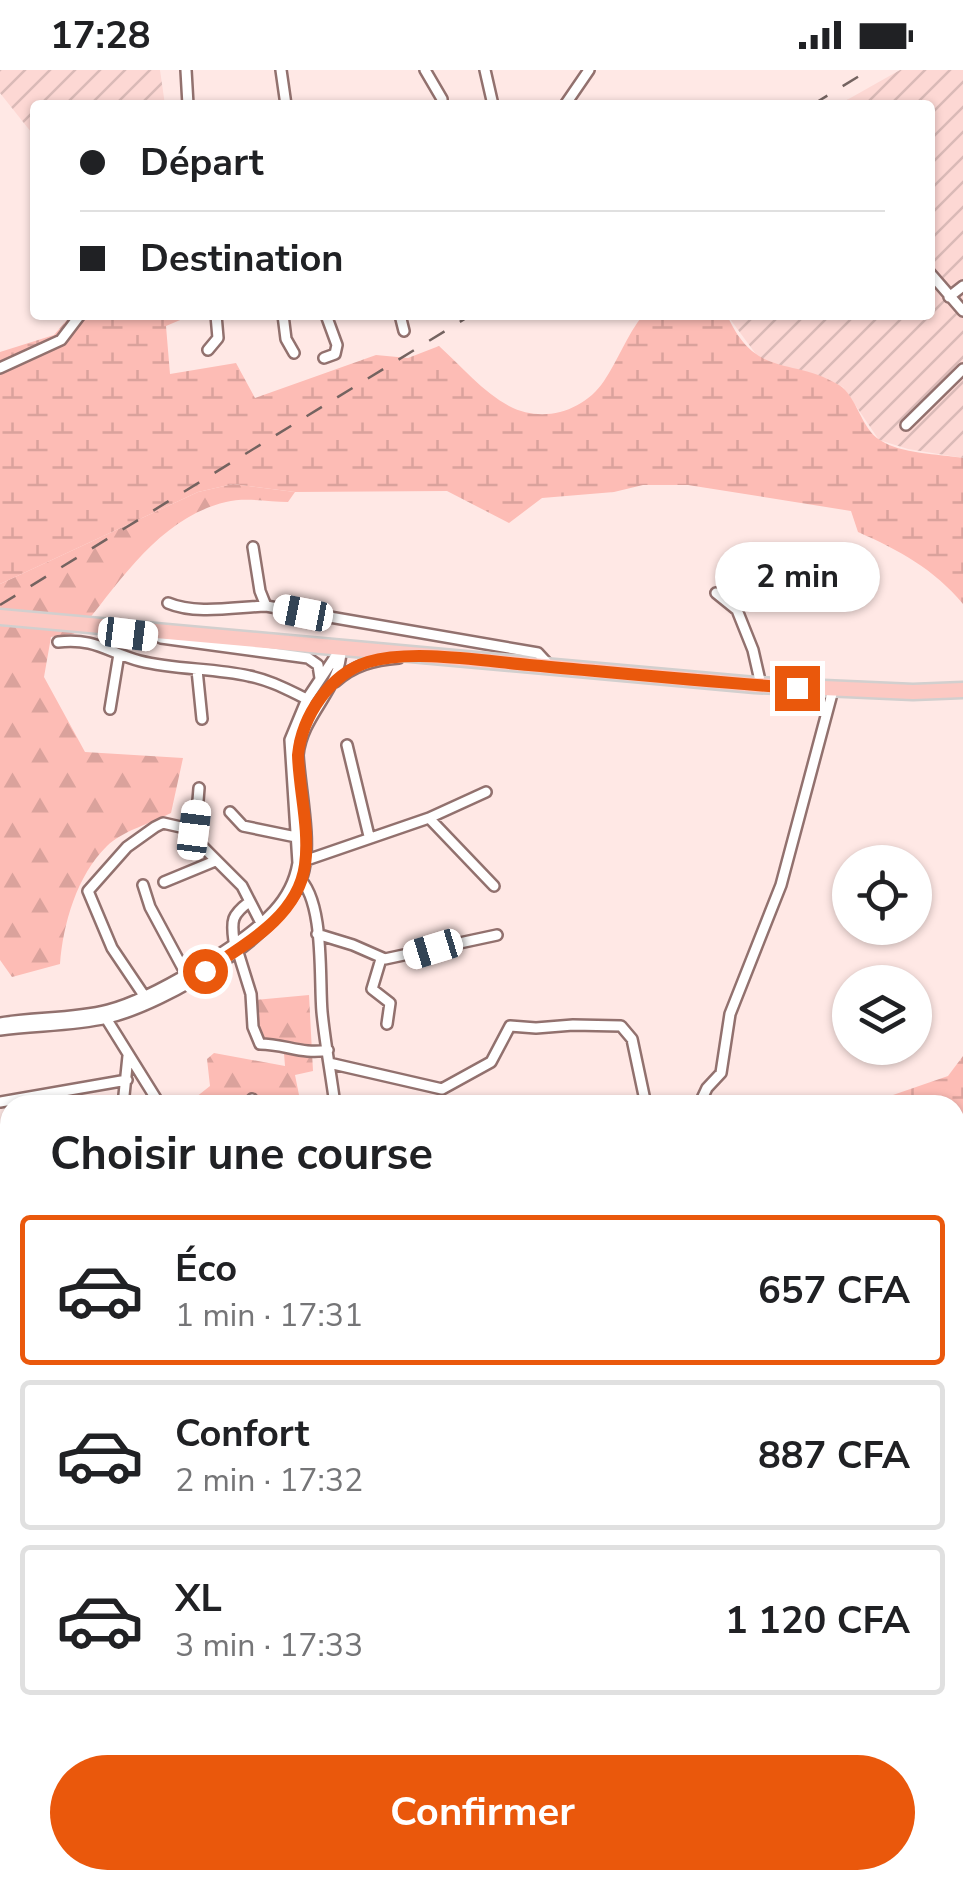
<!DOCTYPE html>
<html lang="fr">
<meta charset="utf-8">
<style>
:root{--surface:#fff;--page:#f2f2f2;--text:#202124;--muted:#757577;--line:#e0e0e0;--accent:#ea580c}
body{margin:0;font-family:"Nunito Sans",sans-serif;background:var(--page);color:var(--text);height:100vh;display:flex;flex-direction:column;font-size:38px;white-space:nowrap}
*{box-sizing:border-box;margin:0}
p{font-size:32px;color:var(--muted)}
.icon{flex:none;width:55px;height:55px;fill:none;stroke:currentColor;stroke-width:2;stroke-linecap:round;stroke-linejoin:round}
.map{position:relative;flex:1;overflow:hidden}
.side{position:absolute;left:0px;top:1025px;width:965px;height:795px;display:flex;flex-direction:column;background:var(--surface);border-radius:30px 30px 0 0;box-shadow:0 2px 8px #0004}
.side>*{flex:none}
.hud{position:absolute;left:30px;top:30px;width:905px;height:220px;border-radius:10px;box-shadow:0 2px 8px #0004;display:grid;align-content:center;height:220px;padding:0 50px;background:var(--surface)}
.fabs{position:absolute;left:832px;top:775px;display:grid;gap:20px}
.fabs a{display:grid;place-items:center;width:100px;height:100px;border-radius:50%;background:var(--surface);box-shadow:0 2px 8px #0004;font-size:50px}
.end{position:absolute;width:45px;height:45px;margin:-22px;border:12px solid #ea580c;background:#fff;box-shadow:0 0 0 5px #fff}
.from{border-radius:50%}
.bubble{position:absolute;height:70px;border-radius:35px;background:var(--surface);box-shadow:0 2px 8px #0004;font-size:32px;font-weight:700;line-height:70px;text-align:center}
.car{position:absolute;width:30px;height:60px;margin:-30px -15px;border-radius:12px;box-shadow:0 0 8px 2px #0007;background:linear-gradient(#fff 24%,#345 0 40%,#fff 0 76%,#345 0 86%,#fff 0)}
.hud b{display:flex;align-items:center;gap:35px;height:95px;font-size:38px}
.hud b+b{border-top:2px solid var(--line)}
.hud i{width:25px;height:25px;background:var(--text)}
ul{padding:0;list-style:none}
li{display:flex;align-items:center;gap:30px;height:150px;margin:0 20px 15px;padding:0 30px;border:5px solid var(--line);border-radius:10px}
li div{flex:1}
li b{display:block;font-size:38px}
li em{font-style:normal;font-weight:700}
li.on{border-color:var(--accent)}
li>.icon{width:90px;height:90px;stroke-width:1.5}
h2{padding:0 50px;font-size:45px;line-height:120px}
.action{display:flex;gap:20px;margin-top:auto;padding:20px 50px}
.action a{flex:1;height:115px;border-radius:60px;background:var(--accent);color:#fff;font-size:40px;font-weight:700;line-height:115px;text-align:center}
.status{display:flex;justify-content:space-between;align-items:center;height:70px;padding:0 50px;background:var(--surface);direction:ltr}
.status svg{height:28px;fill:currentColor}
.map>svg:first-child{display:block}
.industrial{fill:url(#industrial-furrows)}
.forest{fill:url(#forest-firs)}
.wetland{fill:url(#wetland-marsh)}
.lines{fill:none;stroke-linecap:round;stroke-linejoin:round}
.minor-casing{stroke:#92716e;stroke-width:14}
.highway-casing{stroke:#d2cfce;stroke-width:19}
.minor{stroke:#fff;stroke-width:9}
.highway{stroke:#fcc9c3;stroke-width:14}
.rail{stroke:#746360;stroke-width:2.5;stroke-dasharray:18 18;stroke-linecap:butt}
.route{stroke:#ea580c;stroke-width:12}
</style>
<div class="status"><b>17:28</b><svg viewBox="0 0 49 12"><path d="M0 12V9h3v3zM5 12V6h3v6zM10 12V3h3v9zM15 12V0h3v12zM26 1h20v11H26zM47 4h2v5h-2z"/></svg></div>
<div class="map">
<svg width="963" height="1820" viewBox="0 0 963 1820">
<defs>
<pattern id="industrial-furrows" width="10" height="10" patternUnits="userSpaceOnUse" patternTransform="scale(2.5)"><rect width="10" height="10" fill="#fdd8d4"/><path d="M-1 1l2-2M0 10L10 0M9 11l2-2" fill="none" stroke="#dabab7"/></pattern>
<pattern id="forest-firs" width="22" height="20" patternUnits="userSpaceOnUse" patternTransform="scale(2.5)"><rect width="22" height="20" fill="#fdbcb5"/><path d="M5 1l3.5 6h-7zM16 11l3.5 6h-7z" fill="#daa29c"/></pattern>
<pattern id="wetland-marsh" width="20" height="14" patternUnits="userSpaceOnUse" patternTransform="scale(2.5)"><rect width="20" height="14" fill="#fdbcb5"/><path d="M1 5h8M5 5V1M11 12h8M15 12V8" fill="none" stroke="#daa29c"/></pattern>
</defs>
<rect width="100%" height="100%" fill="#ffe8e5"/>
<path class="industrial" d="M0,0H160L165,35H35V67L0,23Z
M900,0H963V388L908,379L879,370L843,317L811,303L761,291L727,245H930V35H838Z"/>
<path class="forest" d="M233,414L295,422L288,432C269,432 245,427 226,432C159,448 119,513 78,563L51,567L44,607L85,682L183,688L171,743C152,753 122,761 107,776C77,805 63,854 60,894L12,907L0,890V514L198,422Z
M309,925L313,1001L295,1005L301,1035H186L210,1016L207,989L214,983L285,996L283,971L262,973L255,930Z
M0,1499L10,1504V1810H29L27,1820H0Z
M74,1810H272L273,1817L307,1810H524L542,1820H85Z"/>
<path class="wetland" d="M71,245H192L166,256L170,304L236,293L255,328L376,285L408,288L439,276C461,296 483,322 509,336C543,354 584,341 604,311C618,290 627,265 643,245H727C756,310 792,286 839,315C857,326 861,359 880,370C901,384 938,384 963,388V534C934,499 899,480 858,462L851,441L688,415H643L614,422L542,428L509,453L447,421L295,422L233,414L198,422L0,514V282L54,265Z
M963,986V1098L955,1104V1035H864L948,1006Z
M524,1810H678L680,1820H542Z"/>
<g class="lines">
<defs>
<path id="minor" d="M186,0L188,35
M281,0L286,35
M425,0L442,29V35
M485,0L493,35
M565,35L589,0
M930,203L963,241
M949,227L963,216
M283,245L286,269L294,283
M400,245L404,261
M208,280L218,268L216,245
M324,288L335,284L337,275L326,245
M0,298L61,270L80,245
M906,355L963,299
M253,477L260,521L266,536L538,583L549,595
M716,523L737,540L753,580L761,615
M168,533C196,545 236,537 266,536
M161,568L308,588L318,595L320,608
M58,572C97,568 106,582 140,591C176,600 213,598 249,606C270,610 288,620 307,629
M197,600L202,649
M335,612C354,595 374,590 399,588
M110,639L119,584
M347,675L369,766
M199,718L195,769L242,816L261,853
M230,742L243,756L296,767
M429,748L486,722
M301,792L429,748L494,816
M298,807C325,830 319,908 322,942C325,973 331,1004 335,1035
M164,812L215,791
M143,815L150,837L186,904
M317,864L353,875L385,889L497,865
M234,871C231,850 232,845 249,832
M237,879L251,924L253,957L260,974C285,974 303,985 328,980
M381,889L372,919L390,933L387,954
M145,927L112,878L88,821L127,777L155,757L163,753L194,760
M104,945L160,1035
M0,953C36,947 73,949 108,940C151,929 244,874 274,841C286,828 295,811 298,793L290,670L307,629L341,578
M0,960C35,955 72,956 107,948C165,935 291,861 304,800C311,767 300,719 298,685C302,644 342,618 341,578
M329,993L442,1019L491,992L510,956L536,958L573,955L621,956L632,969L646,1035
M252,1029L256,1035
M0,1032L127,1010
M123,1035L128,986
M699,1035L707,1018L721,1003L730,944L781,815L833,620
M0,1113L10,1109
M955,1381L963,1374
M945,1810L956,1820"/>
<path id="highway" d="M0,547L755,615L913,622L963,620"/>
</defs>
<use href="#minor" class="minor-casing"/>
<use href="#highway" class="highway-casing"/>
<use href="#minor" class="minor"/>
<use href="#highway" class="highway"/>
<path class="rail" d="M812,35L869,0
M0,535L471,245"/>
</g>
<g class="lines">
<path class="route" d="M205,901C244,875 298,847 305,795C310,760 299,720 298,685C302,646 330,604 368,592C412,579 483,591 529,595C618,603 708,612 797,618"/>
</g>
</svg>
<div class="fabs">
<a><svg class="icon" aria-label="locate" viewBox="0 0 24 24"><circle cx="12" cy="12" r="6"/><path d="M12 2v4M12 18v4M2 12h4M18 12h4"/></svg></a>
<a><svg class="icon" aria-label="layers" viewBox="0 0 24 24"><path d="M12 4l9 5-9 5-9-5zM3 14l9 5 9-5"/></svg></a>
</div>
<i class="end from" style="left:205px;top:901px"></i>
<i class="end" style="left:797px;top:618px"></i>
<div class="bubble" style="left:715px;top:472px;width:165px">2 min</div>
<i class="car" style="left:303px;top:543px;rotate:281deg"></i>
<i class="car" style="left:128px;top:564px;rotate:97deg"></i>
<i class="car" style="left:194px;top:760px;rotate:7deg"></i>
<i class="car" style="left:433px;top:879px;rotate:253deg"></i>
<div class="hud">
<b><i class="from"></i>Départ</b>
<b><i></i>Destination</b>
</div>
<section class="side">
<h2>Choisir une course</h2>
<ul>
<li class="on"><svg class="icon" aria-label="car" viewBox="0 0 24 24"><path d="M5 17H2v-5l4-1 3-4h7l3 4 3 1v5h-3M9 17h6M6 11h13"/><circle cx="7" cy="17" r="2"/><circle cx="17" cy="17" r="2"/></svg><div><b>Éco</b><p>1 min · 17:31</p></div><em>657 CFA</em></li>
<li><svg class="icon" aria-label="car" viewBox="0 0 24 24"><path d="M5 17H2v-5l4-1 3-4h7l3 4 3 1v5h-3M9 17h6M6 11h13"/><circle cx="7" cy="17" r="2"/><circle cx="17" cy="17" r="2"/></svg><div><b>Confort</b><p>2 min · 17:32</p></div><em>887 CFA</em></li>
<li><svg class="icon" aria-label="car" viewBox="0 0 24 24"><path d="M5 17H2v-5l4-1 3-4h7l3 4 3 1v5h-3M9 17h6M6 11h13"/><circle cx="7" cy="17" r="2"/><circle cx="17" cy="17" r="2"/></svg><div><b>XL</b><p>3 min · 17:33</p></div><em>1 120 CFA</em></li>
</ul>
<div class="action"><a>Confirmer</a></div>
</section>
</div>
